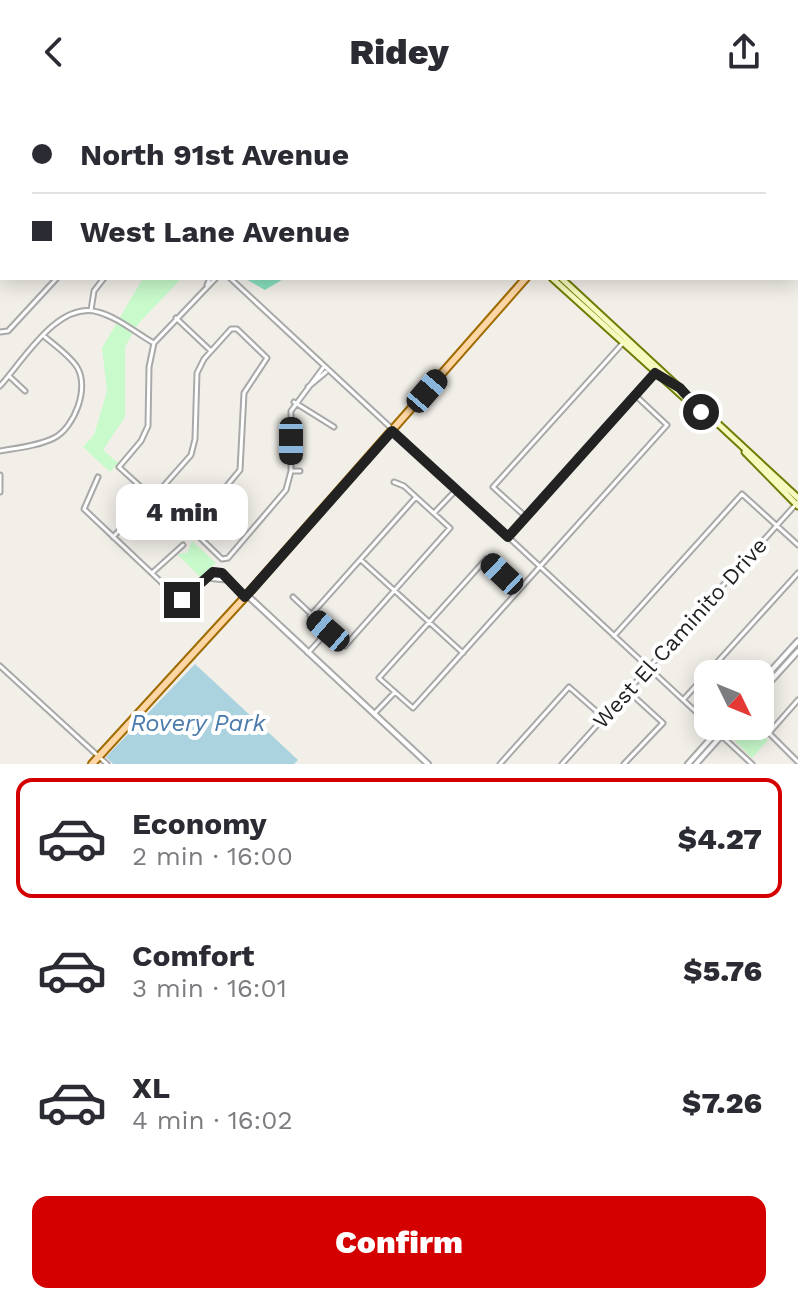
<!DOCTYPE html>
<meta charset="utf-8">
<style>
:root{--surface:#fff;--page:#f2f2f3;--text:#2b2b33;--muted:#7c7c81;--line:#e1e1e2;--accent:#d40000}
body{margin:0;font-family:"Work Sans",sans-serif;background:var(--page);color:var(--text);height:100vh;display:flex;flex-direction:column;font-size:30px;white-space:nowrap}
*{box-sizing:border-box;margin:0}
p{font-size:26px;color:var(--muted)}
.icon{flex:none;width:44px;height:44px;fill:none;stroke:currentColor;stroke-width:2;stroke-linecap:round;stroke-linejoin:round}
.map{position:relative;height:660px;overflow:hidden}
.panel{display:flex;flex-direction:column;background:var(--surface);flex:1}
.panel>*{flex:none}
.guide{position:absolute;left:0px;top:0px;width:798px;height:176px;box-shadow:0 4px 20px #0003;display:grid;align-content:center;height:176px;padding:0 32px;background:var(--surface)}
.needle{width:52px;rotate:133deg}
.controls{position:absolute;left:694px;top:556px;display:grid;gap:16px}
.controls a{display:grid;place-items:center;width:80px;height:80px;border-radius:16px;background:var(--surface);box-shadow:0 4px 20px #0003;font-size:40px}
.end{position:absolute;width:36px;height:36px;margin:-18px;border:10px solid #222;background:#fff;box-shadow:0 0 0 4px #fff}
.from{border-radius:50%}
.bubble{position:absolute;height:56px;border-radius:16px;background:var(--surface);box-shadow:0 4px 20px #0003;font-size:26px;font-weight:800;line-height:56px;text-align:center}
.car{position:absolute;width:24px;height:48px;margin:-24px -12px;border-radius:10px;box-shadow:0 0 6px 2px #0007;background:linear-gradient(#222 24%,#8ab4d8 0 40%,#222 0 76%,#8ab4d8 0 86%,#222 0)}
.guide b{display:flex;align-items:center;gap:28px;height:76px;font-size:30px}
.guide b+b{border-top:2px solid var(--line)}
.guide i{width:20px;height:20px;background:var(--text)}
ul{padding:14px 0 0;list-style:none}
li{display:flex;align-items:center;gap:24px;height:120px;margin:0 16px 12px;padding:0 16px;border:4px solid transparent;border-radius:16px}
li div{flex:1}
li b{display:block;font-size:30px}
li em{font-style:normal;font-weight:800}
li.active{border-color:var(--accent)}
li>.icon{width:72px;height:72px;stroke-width:1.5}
.action{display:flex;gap:16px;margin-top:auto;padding:16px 32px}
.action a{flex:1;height:92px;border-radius:16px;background:var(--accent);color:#fff;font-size:32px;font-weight:800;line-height:92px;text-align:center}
header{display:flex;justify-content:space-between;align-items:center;height:104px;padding:0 32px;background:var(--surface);font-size:36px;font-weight:800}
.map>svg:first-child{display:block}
.park{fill:#c8facc}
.pitch{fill:#88e0be}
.water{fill:#aad3df}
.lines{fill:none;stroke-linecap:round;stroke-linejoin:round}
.stream{stroke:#aad3df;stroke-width:2}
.minor-casing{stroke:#a9a9a9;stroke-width:7}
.tertiary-casing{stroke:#a9a9a9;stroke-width:8}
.secondary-casing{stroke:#707d05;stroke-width:9}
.primary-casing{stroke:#a06b00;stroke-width:10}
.minor{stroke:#fff;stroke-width:3}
.tertiary{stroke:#fff;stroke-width:4}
.secondary{stroke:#f7fabf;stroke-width:5}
.primary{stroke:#fcd6a4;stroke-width:6}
.route{stroke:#222;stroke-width:10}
.labels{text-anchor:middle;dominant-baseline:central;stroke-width:8;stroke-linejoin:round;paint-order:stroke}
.street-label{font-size:22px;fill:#222;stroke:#fff}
.water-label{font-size:24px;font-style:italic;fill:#4a7aab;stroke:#fff}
</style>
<header><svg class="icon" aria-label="back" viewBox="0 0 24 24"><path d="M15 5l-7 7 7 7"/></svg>Ridey<svg class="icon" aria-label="share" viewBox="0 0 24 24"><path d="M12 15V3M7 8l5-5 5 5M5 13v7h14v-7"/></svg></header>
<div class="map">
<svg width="798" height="660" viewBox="0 0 798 660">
<rect width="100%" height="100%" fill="#f2efe9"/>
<path class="park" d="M143,174H182L138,220L125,243V313L103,346L118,359L110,368L83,343L94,331L107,287L102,244Z
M192,437L216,459L201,474L177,450L187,449Z
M736,622H751L768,636L752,654L728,630Z"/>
<path class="pitch" d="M244,174H285L265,186Z"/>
<path class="water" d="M195,560L298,656L294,660H113L106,653Z"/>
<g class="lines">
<path class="stream" d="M25,0L27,2"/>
<defs>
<path id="minor" d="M42,0L44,2
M0,18L2,20
M0,136L2,137
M0,142L2,144
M0,161L2,159
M216,174L154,239L149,263L148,322L141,337L119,363L153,394L191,351L195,335L197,269L204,255L231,225H237L267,254L244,289L240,366L191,425L222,455L228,454L286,386L291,367V307L323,264
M230,174L708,619
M207,181L210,174
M91,206L94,187L104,174
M176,214L211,247
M0,228L8,227L57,174
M9,272L25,287
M0,282C23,257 58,196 98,208C117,213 135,228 152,238
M308,283L326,268
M294,298L334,323
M0,347C17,344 38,342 54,334C74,324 90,284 77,263C70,252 56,242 45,233
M291,367H300
M0,371V388
M98,373L84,405L179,495H186L209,470L217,468
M434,409L456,386
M526,413L493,383L622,240
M113,433L137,408
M508,433L655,269
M362,457L463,549
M152,469L183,441
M219,469L245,493
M206,474L226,476
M519,485L486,455L379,574L413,604L667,321L635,291
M293,493L345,542L450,424L404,382L394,378
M310,512L416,393
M614,532L742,390L798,441
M308,549L327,528
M0,562L107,660
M683,596L798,469
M798,596L769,629L798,658
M374,610L395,588
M711,622L752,660
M500,660L569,583L603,613
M562,660L798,398
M624,660L663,619L628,587"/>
<path id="tertiary" d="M98,2L100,0
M0,110L2,107
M247,491L428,660
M760,579L798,537
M760,589L798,547
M688,660L722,622
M696,660L730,622"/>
<path id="secondary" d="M371,0L373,2
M552,174L700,308
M561,174L798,394
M745,348L798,402"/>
<path id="primary" d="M675,2L677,0
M683,2L685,0
M92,660L245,493L526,174"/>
</defs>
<use href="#minor" class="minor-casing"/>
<use href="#tertiary" class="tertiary-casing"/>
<use href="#secondary" class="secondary-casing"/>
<use href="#primary" class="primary-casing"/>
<use href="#minor" class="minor"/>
<use href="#tertiary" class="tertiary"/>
<use href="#secondary" class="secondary"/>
<use href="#primary" class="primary"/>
</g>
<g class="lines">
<path class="route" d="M182,496L213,468L222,469L245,493L392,327L508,433L655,269L680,284L701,308"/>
</g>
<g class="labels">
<g class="street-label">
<text transform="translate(680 529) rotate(-48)">West El Caminito Drive</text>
</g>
<g class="water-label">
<text x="198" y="619">Rovery Park</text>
</g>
</g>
</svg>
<div class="controls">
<a><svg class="needle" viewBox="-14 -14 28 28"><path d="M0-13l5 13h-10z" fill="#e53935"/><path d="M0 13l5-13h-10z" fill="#7c7c81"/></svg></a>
</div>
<i class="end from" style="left:701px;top:308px"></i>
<i class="end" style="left:182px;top:496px"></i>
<div class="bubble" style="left:116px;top:380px;width:132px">4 min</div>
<i class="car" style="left:427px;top:287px;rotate:41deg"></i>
<i class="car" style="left:291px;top:337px;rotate:180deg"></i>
<i class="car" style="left:502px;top:470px;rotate:313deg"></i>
<i class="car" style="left:328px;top:527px;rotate:311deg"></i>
<div class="guide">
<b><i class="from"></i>North 91st Avenue</b>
<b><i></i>West Lane Avenue</b>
</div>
</div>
<section class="panel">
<ul>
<li class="active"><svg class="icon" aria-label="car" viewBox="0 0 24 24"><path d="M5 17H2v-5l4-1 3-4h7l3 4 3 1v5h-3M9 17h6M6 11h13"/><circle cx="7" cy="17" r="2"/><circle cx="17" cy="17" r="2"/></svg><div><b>Economy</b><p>2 min · 16:00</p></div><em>$4.27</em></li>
<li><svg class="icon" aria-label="car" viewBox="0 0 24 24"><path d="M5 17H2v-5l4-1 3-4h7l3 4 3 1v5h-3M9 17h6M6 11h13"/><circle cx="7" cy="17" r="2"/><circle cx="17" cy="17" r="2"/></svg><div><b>Comfort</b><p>3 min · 16:01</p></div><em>$5.76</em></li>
<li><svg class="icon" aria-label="car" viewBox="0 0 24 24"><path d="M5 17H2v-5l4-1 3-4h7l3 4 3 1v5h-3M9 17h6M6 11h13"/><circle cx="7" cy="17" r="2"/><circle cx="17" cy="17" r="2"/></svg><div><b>XL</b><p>4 min · 16:02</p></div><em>$7.26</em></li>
</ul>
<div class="action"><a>Confirm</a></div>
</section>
